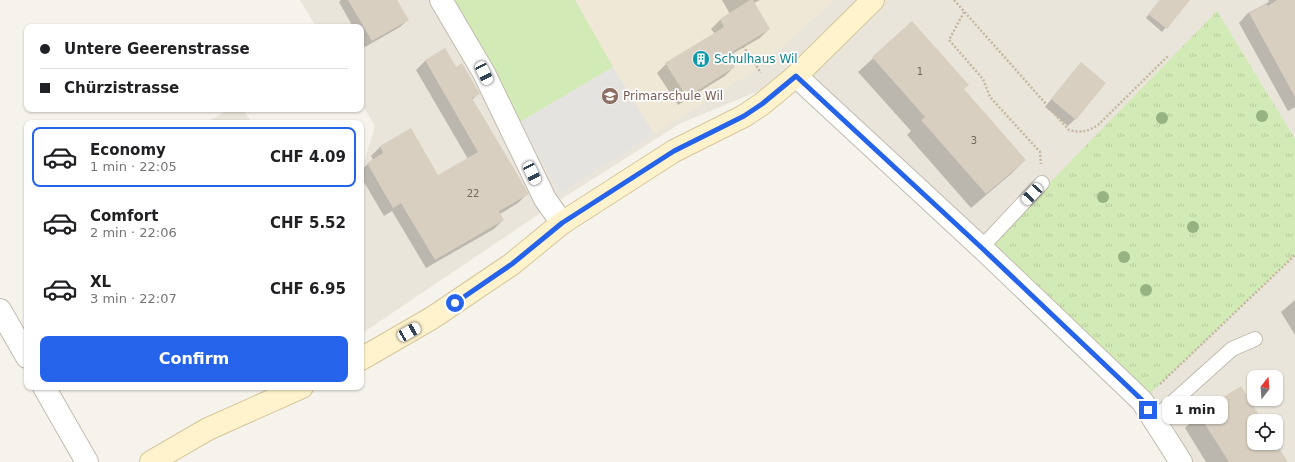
<!DOCTYPE html>
<meta charset="utf-8">
<style>
:root{--surface:#fff;--page:#f6f6f6;--text:#202124;--muted:#757577;--line:#e0e0e0;--accent:#2563eb}
body{margin:0;font-family:"DejaVu Sans",sans-serif;background:var(--page);color:var(--text);height:100vh;display:flex;flex-direction:column;font-size:15px;white-space:nowrap}
*{box-sizing:border-box;margin:0}
p{font-size:13px;color:var(--muted)}
.icon{flex:none;width:22px;height:22px;fill:none;stroke:currentColor;stroke-width:2;stroke-linecap:round;stroke-linejoin:round}
.map{position:relative;flex:1;overflow:hidden}
.side{position:absolute;left:24px;top:120px;width:340px;height:270px;display:flex;flex-direction:column;background:var(--surface);border-radius:8px;box-shadow:0 1px 3px #0004}
.side>*{flex:none}
.hud{position:absolute;left:24px;top:24px;width:340px;height:88px;border-radius:8px;box-shadow:0 1px 3px #0004;display:grid;align-content:center;height:88px;padding:0 16px;background:var(--surface)}
.needle{width:26px;rotate:17deg}
.controls{position:absolute;left:1247px;top:370px;display:grid;gap:8px}
.controls a{display:grid;place-items:center;width:36px;height:36px;border-radius:8px;background:var(--surface);box-shadow:0 1px 3px #0004;font-size:20px}
.end{position:absolute;width:18px;height:18px;margin:-9px;border:5px solid #2563eb;background:#fff;box-shadow:0 0 0 2px #fff}
.from{border-radius:50%}
.bubble{position:absolute;height:28px;border-radius:8px;background:var(--surface);box-shadow:0 1px 3px #0004;font-size:13px;font-weight:800;line-height:28px;text-align:center}
.car{position:absolute;width:12px;height:24px;margin:-12px -6px;border-radius:5px;box-shadow:0 0 3px 1px #0007;background:linear-gradient(#fff 24%,#345 0 40%,#fff 0 76%,#345 0 86%,#fff 0)}
.hud b{display:flex;align-items:center;gap:14px;height:38px;font-size:15px}
.hud b+b{border-top:1px solid var(--line)}
.hud i{width:10px;height:10px;background:var(--text)}
ul{padding:7px 0 0;list-style:none}
li{display:flex;align-items:center;gap:12px;height:60px;margin:0 8px 6px;padding:0 8px;border:2px solid transparent;border-radius:8px}
li div{flex:1}
li b{display:block;font-size:15px}
li em{font-style:normal;font-weight:800}
li.active{border-color:var(--accent)}
li>.icon{width:36px;height:36px;stroke-width:1.5}
.primary-button{display:flex;gap:8px;margin-top:auto;padding:8px 16px}
.primary-button a{flex:1;height:46px;border-radius:8px;background:var(--accent);color:#fff;font-size:16px;font-weight:800;line-height:46px;text-align:center}
.map>svg:first-child{display:block}
.residential{fill:#eae5da;fill-rule:evenodd}
.education{fill:#efe8d6}
.grass{fill:url(#grass-tufts)}
.pitch{fill:#d2eab5}
.parking{fill:#e5e3e0}
.shadow{fill:#0003}
.building{fill:#d8cfc1}
.lines{fill:none;stroke-linecap:round;stroke-linejoin:round}
.lane-casing{stroke:#c2bbae;stroke-width:16}
.street-casing{stroke:#c2bbae;stroke-width:24}
.secondary-casing{stroke:#d6c79b;stroke-width:24}
.path{stroke:#c4b79f;stroke-width:2.5;stroke-dasharray:2 2;stroke-linecap:butt}
.lane{stroke:#fff;stroke-width:14}
.street{stroke:#fff;stroke-width:22}
.secondary{stroke:#fff3cd;stroke-width:22}
.tree{fill:#97b381}
.route{stroke:#2563eb;stroke-width:5}
.labels{text-anchor:middle;dominant-baseline:central;stroke-width:3.5;stroke-linejoin:round;paint-order:stroke}
.number-label{font-size:10px;fill:#6e675b}
.culture-label{font-size:12px;fill:#0d838f;stroke:#fff;text-anchor:start}
.education-label{font-size:12px;fill:#785e54;stroke:#fff;text-anchor:start}
</style>
<div class="map">
<svg width="1295" height="462" viewBox="0 0 1295 462">
<defs>
<pattern id="grass-tufts" width="24" height="20" patternUnits="userSpaceOnUse"><rect width="24" height="20" fill="#d2eab5"/><path d="M3 7l-1-3M5 7V3M7 7l1-3M15 17l-1-3M17 17v-4M19 17l1-3" fill="none" stroke="#b6ca9c"/></pattern>
</defs>
<rect width="100%" height="100%" fill="#f6f3ec"/>
<path class="residential" d="M300,0H1295V462H1181L1142,401L796,76L681,123L560,200L361,334V172L375,126L361,103V27H316ZM1254,377H1276V399H1254ZM1254,421H1276V443H1254Z
M230,109H243L252,123H205Z"/>
<path class="education" d="M453,0H835L754,71L560,193Z"/>
<path class="grass" d="M1217,11L1295,139V255L1142,401L984,250Z"/>
<path class="pitch" d="M453,0H575L613,67L520,122Z"/>
<path class="parking" d="M613,67L654,134L560,193L520,122Z"/>
<path class="shadow" d="M341,0H396L408,20L400,27L365,47L361,41V27H353L339,2Z
M722,0H760L754,3L769,29L760,38L727,57L734,67L725,76L678,105L657,73L666,64L715,34L711,29L720,20L730,14Z
M1160,0H1189L1162,32L1146,18Z
M1268,0H1295V107L1288,111L1239,23L1248,13L1269,2Z
M912,23L963,89L1025,160L1011,174L971,208L907,135L911,131L858,72Z
M445,49L456,68L479,93L472,100L527,194L518,203L500,214L503,220L494,229L426,268L392,211L384,216L361,177V170L368,164L373,160L371,156L380,147L410,129L438,176L468,159L416,70L425,61Z
M1074,71L1075,119L1068,126L1045,107Z
M1295,300V335L1281,312Z
M1199,414L1261,421H1254V443H1275L1287,462H1206L1185,428Z"/>
<path class="building" d="M348,0H397L409,20L372,41Z
M750,0H753L770,29L727,55L735,67L687,97L665,63L724,27L720,19Z
M1160,0H1190L1167,29L1148,14Z
M1277,0H1295V97L1249,13L1266,4L1268,6Z
M912,21L969,85L964,89L1026,160L986,194L921,120L925,117L872,57Z
M445,48L456,67L462,63L480,94L472,98L529,194L499,211L504,220L435,260L401,203L393,208L367,163L383,153L380,146L411,128L438,175L478,152L425,60Z
M1081,62L1106,83L1076,120L1051,99Z
M1241,386L1263,421H1254V443H1276L1288,462H1229L1198,413Z"/>
<g class="lines">
<defs>
<path id="lane" d="M981,248L1042,183
M1154,419L1232,349L1255,339"/>
<path id="street" d="M441,0L484,73L545,199L562,223
M796,76L984,250L1142,401L1181,462
M0,310L27,357
M44,387L87,462"/>
<path id="secondary" d="M361,359L432,318L512,264L562,223L674,151L744,116L762,104L796,76L873,0
M151,462L208,429L302,387"/>
</defs>
<use href="#lane" class="lane-casing"/>
<use href="#street" class="street-casing"/>
<use href="#secondary" class="secondary-casing"/>
<path class="path" d="M954,0L1069,130C1081,133 1087,132 1098,125L1169,55
M964,12L949,40L983,79L990,97L1040,152L1041,164
M743,46L761,73
M1160,384L1295,255"/>
<use href="#lane" class="lane"/>
<use href="#street" class="street"/>
<use href="#secondary" class="secondary"/>
</g>
<g class="tree">
<circle cx="1262" cy="116" r="6"/>
<circle cx="1162" cy="118" r="6"/>
<circle cx="1103" cy="197" r="6"/>
<circle cx="1193" cy="227" r="6"/>
<circle cx="1124" cy="257" r="6"/>
<circle cx="1146" cy="290" r="6"/>
</g>
<g class="lines">
<path class="route" d="M455,303L512,264L562,223L674,151L744,116L762,104L796,76L984,250L1142,400L1148,410"/>
</g>
<defs>
<symbol id="building-disc" viewBox="-11 -11 22 22"><circle r="9.5" fill="#0f9aa8" stroke="#fff"/><path d="M-4-6H4V6H1V3H-1V6H-4ZM-2.5-4.3h1.7v1.8h-1.7ZM.8-4.3h1.7v1.8H.8ZM-2.5-1h1.7V.8h-1.7ZM.8-1h1.7V.8H.8Z" fill="#fff"/></symbol>
<symbol id="school-disc" viewBox="-11 -11 22 22"><circle r="9.5" fill="#8d6e63" stroke="#fff"/><path d="M0-5L7-2L0 1L-7-2ZM-4 1L0 2.5L4 1V4Q0 6-4 4Z" fill="#fff"/></symbol>
</defs>
<g fill-rule="evenodd">
<use href="#building-disc" x="691" y="49" width="20" height="20"/>
<use href="#school-disc" x="600" y="86" width="20" height="20"/>
</g>
<g class="labels">
<g class="number-label">
<text x="920" y="71">1</text>
<text x="974" y="140">3</text>
<text x="473" y="193">22</text>
</g>
<g class="culture-label">
<text x="714" y="59">Schulhaus Wil</text>
</g>
<g class="education-label">
<text x="623" y="96">Primarschule Wil</text>
</g>
</g>
</svg>
<div class="controls">
<a><svg class="needle" viewBox="-14 -14 28 28"><path d="M0-13l5 13h-10z" fill="#e53935"/><path d="M0 13l5-13h-10z" fill="#757577"/></svg></a>
<a><svg class="icon" aria-label="locate" viewBox="0 0 24 24"><circle cx="12" cy="12" r="6"/><path d="M12 2v4M12 18v4M2 12h4M18 12h4"/></svg></a>
</div>
<i class="end from" style="left:455px;top:303px"></i>
<i class="end" style="left:1148px;top:410px"></i>
<div class="bubble" style="left:1162px;top:396px;width:66px">1 min</div>
<i class="car" style="left:484px;top:73px;rotate:154deg"></i>
<i class="car" style="left:532px;top:173px;rotate:154deg"></i>
<i class="car" style="left:1032px;top:194px;rotate:223deg"></i>
<i class="car" style="left:409px;top:332px;rotate:60deg"></i>
<div class="hud">
<b><i class="from"></i>Untere Geerenstrasse</b>
<b><i></i>Chürzistrasse</b>
</div>
<section class="side">
<ul>
<li class="active"><svg class="icon" aria-label="car" viewBox="0 0 24 24"><path d="M5 17H2v-5l4-1 3-4h7l3 4 3 1v5h-3M9 17h6M6 11h13"/><circle cx="7" cy="17" r="2"/><circle cx="17" cy="17" r="2"/></svg><div><b>Economy</b><p>1 min · 22:05</p></div><em>CHF 4.09</em></li>
<li><svg class="icon" aria-label="car" viewBox="0 0 24 24"><path d="M5 17H2v-5l4-1 3-4h7l3 4 3 1v5h-3M9 17h6M6 11h13"/><circle cx="7" cy="17" r="2"/><circle cx="17" cy="17" r="2"/></svg><div><b>Comfort</b><p>2 min · 22:06</p></div><em>CHF 5.52</em></li>
<li><svg class="icon" aria-label="car" viewBox="0 0 24 24"><path d="M5 17H2v-5l4-1 3-4h7l3 4 3 1v5h-3M9 17h6M6 11h13"/><circle cx="7" cy="17" r="2"/><circle cx="17" cy="17" r="2"/></svg><div><b>XL</b><p>3 min · 22:07</p></div><em>CHF 6.95</em></li>
</ul>
<div class="primary-button"><a>Confirm</a></div>
</section>
</div>
